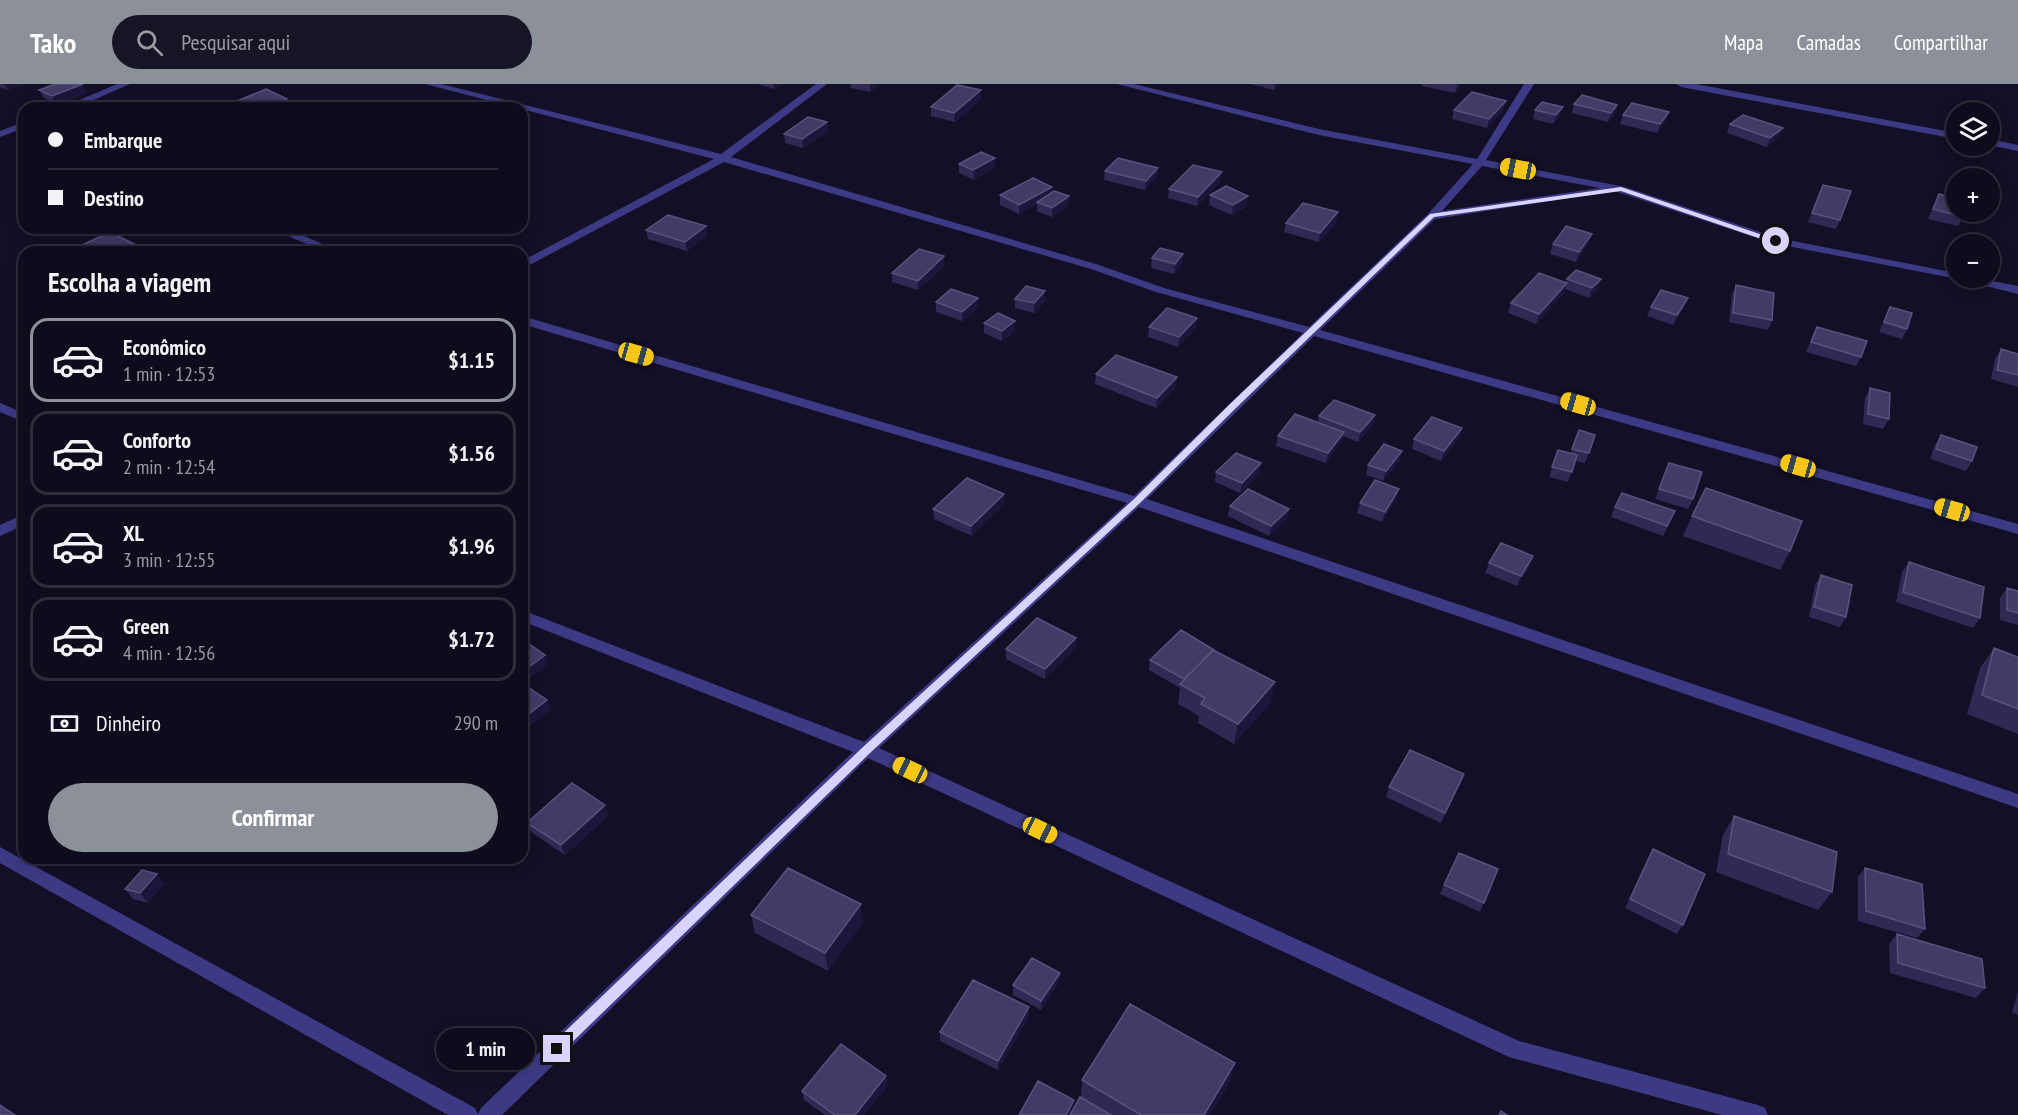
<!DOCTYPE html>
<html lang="pt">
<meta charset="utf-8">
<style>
:root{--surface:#0e0b1c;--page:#171425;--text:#f1f3f6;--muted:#9b9ba3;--line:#2e2b3b;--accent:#8c9099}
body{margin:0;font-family:"PT Sans Narrow",sans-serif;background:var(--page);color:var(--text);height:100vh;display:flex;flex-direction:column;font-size:22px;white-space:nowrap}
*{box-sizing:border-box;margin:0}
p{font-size:20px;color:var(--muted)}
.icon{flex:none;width:33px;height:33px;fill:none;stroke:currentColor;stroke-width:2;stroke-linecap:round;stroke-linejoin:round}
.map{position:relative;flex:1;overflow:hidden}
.panel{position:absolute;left:18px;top:162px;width:510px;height:618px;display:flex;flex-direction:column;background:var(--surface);border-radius:18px;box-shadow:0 3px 15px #0003,0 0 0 2px var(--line)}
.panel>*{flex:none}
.top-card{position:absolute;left:18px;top:18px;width:510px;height:132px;border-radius:18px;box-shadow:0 3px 15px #0003,0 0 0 2px var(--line);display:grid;align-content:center;height:132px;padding:0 30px;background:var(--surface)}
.tools{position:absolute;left:1946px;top:18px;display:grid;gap:12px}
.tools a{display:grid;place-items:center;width:54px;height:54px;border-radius:50%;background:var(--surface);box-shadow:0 3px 15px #0003,0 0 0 2px var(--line);font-size:30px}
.end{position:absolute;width:27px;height:27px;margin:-14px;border:8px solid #d9d4ff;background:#111;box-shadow:0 0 0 3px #111}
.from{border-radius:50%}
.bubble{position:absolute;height:42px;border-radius:21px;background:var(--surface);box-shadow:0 3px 15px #0003,0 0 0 2px var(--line);font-size:20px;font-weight:700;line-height:42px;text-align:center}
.car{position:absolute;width:18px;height:36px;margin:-18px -9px;border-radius:8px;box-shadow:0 0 4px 2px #0007;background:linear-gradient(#f5c518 24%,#345 0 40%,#f5c518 0 76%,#345 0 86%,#f5c518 0)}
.top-card b{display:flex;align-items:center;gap:21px;height:57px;font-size:22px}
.top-card b+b{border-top:2px solid var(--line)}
.top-card i{width:15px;height:15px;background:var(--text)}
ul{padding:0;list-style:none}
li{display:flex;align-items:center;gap:18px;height:84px;margin:0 12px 9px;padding:0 18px;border:3px solid var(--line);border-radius:18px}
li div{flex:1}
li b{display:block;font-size:22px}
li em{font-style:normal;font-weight:700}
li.current{border-color:var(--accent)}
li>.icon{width:54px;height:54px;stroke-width:1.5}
h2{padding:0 30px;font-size:27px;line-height:72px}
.pay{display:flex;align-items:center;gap:15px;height:66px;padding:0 30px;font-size:22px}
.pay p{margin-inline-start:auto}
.action{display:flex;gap:12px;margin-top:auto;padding:12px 30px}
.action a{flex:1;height:69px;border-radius:36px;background:var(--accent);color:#fff;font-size:24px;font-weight:700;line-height:69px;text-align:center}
header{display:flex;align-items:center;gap:36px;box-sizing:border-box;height:84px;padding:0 30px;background:var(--accent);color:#fff}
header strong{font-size:28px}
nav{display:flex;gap:33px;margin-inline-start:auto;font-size:21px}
.search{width:420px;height:54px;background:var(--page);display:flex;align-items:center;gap:15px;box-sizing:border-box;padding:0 21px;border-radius:33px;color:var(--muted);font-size:22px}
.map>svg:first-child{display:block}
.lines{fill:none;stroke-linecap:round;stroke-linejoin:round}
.minor{fill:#3d3a85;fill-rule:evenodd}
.wall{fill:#312854}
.shaded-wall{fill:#1d163a}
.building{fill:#433a66;stroke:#5a527e;stroke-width:1.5}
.route{fill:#d9d4ff}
</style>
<header>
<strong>Tako</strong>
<div class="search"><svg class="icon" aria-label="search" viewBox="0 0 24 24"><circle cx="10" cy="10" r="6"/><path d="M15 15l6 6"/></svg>Pesquisar aqui</div>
<nav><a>Mapa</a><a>Camadas</a><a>Compartilhar</a></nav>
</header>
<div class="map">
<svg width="2018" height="1031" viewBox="0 0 2018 1031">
<rect width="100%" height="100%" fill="#130f26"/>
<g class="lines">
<path class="minor" d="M117,0H130L75,24H61Z
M425,0H441L721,70L816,0H827L731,73L1099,181L1164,204L1309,243L1428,130L1473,80L1319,51L1117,0H1134L1319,45L1477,75L1524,0H1534L1486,76L1625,103L1778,154L1956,189V194H1977L2018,202V210L1958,195L1772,159L1615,107L1435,135L1320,246L2018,440V450L1314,252L1147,415L2018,710V724L1139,423L879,664L1519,957L1758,1021L1765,1024L1768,1031H1722L1509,973L868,674L502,1031H448L0,779V763L475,1024L478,1030L481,1024L853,668L522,537V526L864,658L1127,419L522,240V232L1134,412L1303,249L1156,208L1091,185L724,78L522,185V177L714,75ZM1482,82L1600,104L1442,127Z
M1676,0H1696L1956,49V55L1681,3Z
M24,38V44L0,53V47Z
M1989,55L2018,61V67L1989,61Z
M270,144H286L341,168H325Z
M0,319L24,329V338L0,328Z
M24,430V441L0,452V441Z"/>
</g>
<path class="wall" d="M0,0H22L7,6L0,3Z
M758,0H783L774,5Z
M850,0H881L870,8L851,4Z
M1251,0H1280L1274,6Z
M1422,0H1461L1455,9L1422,2Z
M39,6L87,9L56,21L44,14Z
M981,15L955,38L931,32V23Z
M232,19L290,24H234Z
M1574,20L1617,21L1615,29L1608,38L1572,29Z
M1504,25L1487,44L1452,35L1454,26Z
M1535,26L1560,32L1553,40L1533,35Z
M1669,28L1666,36L1657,49L1620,40L1623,31Z
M827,38L828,47L803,64L785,59L784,50Z
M1730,40L1779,53L1767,63L1727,49Z
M959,80L995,83L974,96L959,89Z
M1158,84L1157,93L1145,106L1104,96L1105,87Z
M1220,98L1197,122L1168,114L1169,105Z
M1823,101L1840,136L1836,145L1808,138Z
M1052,103L1051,109L1069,121L1052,133L1037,127V120L1019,130L1000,121V111Z
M1939,110L1963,133L1958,142L1928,135Z
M1210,111L1247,122L1232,131L1209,121Z
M1338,128L1337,138L1319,158L1284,148L1286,139Z
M706,142L707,151L687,167L648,155L646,146Z
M1589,159L1576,178L1550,170L1553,160Z
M1152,174L1182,179L1174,190L1151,184Z
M945,182L918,206L892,198V189Z
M1567,195L1598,205L1589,214L1565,205L1564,209L1536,240L1508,229L1511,219L1566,199Z
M1736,201L1772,236L1768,246L1729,238L1732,210Z
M1015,215L1045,217L1034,229L1015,224Z
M936,218L978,224L962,237L936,228Z
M1651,223L1684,224L1673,241L1647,232Z
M1890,223L1907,245L1902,255L1879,248Z
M984,239L1015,247L1002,257L984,249Z
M1149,243L1196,244L1178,263L1148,253Z
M1817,243L1861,273L1856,282L1806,268Z
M2001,265L2018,270V303L1991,295L1995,275Z
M1096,290L1176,303L1156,324L1095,300Z
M1870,304L1889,335L1883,345L1863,340L1865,314Z
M1375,331L1373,341L1358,358L1343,352L1341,358L1326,379L1276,362L1278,352L1318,339L1319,332Z
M1462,344L1459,354L1441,377L1412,365L1414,355Z
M1579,346L1595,351L1585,379L1575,377L1568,398L1549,393L1558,366L1571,369Z
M1941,351L1972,377L1966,387L1930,375L1935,361Z
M1402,367L1399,377L1383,397L1366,391L1368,381Z
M1669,379L1693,415L1688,425L1655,415Z
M1216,388L1260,389L1240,409L1215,398Z
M1399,405L1396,415L1382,438L1357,429L1360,419Z
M1004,410V420L972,452L934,435L933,425Z
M1230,422L1289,425L1287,435L1269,452L1228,432Z
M1615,423L1670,438L1663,452L1611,433Z
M1692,432L1790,467L1780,486L1683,452Z
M1909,478L1980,534L1973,544L1896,518L1902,488Z
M1489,479L1530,482L1517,502L1485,489Z
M1821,491L1846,533L1840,543L1809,533L1815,501Z
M2007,504L2018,507V541L2000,536V514Z
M1076,554V564L1045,595L1006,575V565Z
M1994,564L2018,573V650L1967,630L1980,584Z
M1214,566L1271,618L1234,660L1198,639L1199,632L1178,620L1180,604L1149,586L1150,576Z
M1464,690L1460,700L1441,739L1386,713L1389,703Z
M609,731L565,771L531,748L527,739Z
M1734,732L1832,808L1818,826L1716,788L1723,751Z
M1653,765L1683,841L1677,850L1625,824Z
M1865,784L1925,845L1917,854L1858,837V793Z
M1498,785L1480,828L1440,810L1444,801Z
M164,799L148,819L133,815L125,805Z
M751,831L863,838L828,887L755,849Z
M1897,850L1985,904L1976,914L1890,889L1889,860Z
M1060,889L1059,898L1041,926L1013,911V901Z
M2018,908V931L2012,928Z
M1029,932L998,986L940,957V948Z
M1082,996H1231L1210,1031H1019L1074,1024L1104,1027L1081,1013Z
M888,1001L864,1031H825L804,1016L802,1007Z"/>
<path class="shaded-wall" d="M4,0H22L7,6Z
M83,0L87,9L56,21L52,12Z
M774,0H783L774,5Z
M870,0H881L870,8Z
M1275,0H1280L1274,6Z
M1458,0H1461L1455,9L1457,1Z
M981,6V15L955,38L954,29Z
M287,15L290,24H266Z
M1506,17L1504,25L1487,44L1489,35Z
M1617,21L1615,29L1608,38L1611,29Z
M1563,23L1560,32L1553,40L1556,31Z
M1669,28L1666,36L1657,49L1660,40Z
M827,38L828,47L803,64L802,55Z
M1783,44L1779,53L1767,63L1770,54Z
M995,74V83L974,96L973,86Z
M1158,84L1157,93L1145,106L1146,97Z
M1222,88L1220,98L1197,122L1198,113Z
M1052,103L1051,112L1037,118V120L1019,130V121Z
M1069,112V121L1052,133V124Z
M1248,112L1247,122L1232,131L1233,121Z
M1338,128L1337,138L1319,158L1320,149Z
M706,142L707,151L687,167L685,158Z
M65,144H80L67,149Z
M1592,150L1589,159L1576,178L1579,168Z
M1183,170L1182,179L1174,190L1175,180Z
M944,172L945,182L918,206V197Z
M1601,195L1598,205L1589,214L1592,204Z
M1567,199L1564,209L1536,240L1539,230Z
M1045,207V217L1034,229V219Z
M978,214V224L962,237V228Z
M1688,214L1684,224L1673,241L1677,231Z
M1197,234L1196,244L1178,263L1179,253Z
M1015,237V247L1002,257V247Z
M1177,293L1176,303L1156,324L1157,314Z
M1375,331L1373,341L1358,358L1360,348Z
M1462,344L1459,354L1441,377L1444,367Z
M1344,348L1341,358L1326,379L1328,369Z
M1402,367L1399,377L1383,397L1386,387Z
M1261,379L1260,389L1240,409L1242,399Z
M1399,405L1396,415L1382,438L1385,428Z
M1004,410V420L972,452L971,442Z
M1289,425L1287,435L1269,452L1271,442Z
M1533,472L1530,482L1517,502L1521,492Z
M1076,554V564L1045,595V585Z
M545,571L548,581L522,600V588Z
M1275,598L1271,618L1234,660L1238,640Z
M547,616L551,626L522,648V635Z
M1464,690L1460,700L1441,739L1445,729Z
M605,721L609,731L565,771L561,761Z
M157,790L164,799L148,819L140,809Z
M861,820L863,838L828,887L825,869Z
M1060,889L1059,898L1041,926V917Z
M1029,923V932L998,986V977Z
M1235,979L1231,996L1210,1031H1204Z
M886,992L888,1001L864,1031H855Z
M1074,1016V1025L1070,1031H1066Z"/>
<path class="building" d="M55,0H83L52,12L39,6Z
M957,1L981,6L954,29L931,23Z
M266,5L287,15L266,24H242L232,19Z
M1472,8L1506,17L1489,35L1454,26Z
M1582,11L1617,21L1611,29L1574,20Z
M1542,18L1563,23L1556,31L1535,26Z
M93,19L105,24H81Z
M1632,19L1669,28L1660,40L1623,31Z
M1743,31L1783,44L1770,54L1730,40Z
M808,33L827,38L802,55L784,50Z
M981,68L995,74L973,86L959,80Z
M1118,74L1158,84L1146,97L1105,87Z
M1193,81L1222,88L1198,113L1169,105Z
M1033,94L1052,103L1019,121L1000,111Z
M1823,101L1851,107L1840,136L1812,129Z
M1226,102L1248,112L1233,121L1210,111Z
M1054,107L1069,112L1052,124L1037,118Z
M1939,110L1956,114V128H1964L1963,133L1933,125Z
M1303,119L1338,128L1320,149L1286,139Z
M668,131L706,142L685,158L646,146Z
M1566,142L1592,150L1579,168L1553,160Z
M110,148L150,168L69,167Z
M1160,164L1183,170L1175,180L1152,174Z
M919,165L944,172L918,197L892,189Z
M1576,186L1601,195L1592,204L1567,195Z
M1539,189L1567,199L1539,230L1511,219Z
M1736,201L1774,209L1772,236L1733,229Z
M1026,202L1045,207L1034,219L1015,215Z
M951,205L978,214L962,228L936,218Z
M1661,206L1688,214L1677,231L1651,223Z
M1890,223L1912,229L1907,245L1884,238Z
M1167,224L1197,234L1179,253L1149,243Z
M998,229L1015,237L1002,247L984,239Z
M1817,243L1867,257L1861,273L1811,258Z
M2001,265L2018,270V291L1997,286Z
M1116,271L1177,293L1157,314L1096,290Z
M1870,304L1890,309L1889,335L1868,330Z
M1334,316L1375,331L1360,348L1319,332Z
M1295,330L1344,348L1328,369L1278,352Z
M1432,333L1462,344L1444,367L1414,355Z
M1579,346L1595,351L1589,369L1572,365Z
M1941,351L1977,363L1972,377L1936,365Z
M1384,360L1402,367L1386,387L1368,381Z
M1558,366L1577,371L1572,388L1552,383Z
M1236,369L1261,379L1242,399L1216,388Z
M1669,379L1702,388L1693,415L1659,405Z
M967,394L1004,410L971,442L933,425Z
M1375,396L1399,405L1385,428L1360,419Z
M1706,404L1802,437L1790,467L1692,432Z
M1248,405L1289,425L1271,442L1230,422Z
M1622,409L1675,427L1667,442L1615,423Z
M1501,459L1533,472L1521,492L1489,479Z
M1909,478L1984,503L1980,534L1903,508Z
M1821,491L1852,501L1846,533L1814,523Z
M2007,504L2018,507V529L2007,526Z
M1037,534L1076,554L1045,585L1006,565Z
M1181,546L1214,566L1184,595L1150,576Z
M522,555L545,571L522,588Z
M1994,564L2018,573V625L1982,611Z
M1213,566L1275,598L1238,640L1201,620L1205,614L1180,600Z
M522,599L547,616L522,635Z
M1410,666L1464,690L1445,729L1389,703Z
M572,699L605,721L561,761L527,739Z
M1734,732L1837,768L1832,808L1728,770Z
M1653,765L1705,790L1683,841L1630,815Z
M1459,769L1498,785L1484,819L1444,801Z
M788,784L861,820L825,869L751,831Z
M1865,784L1922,800L1925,845L1866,827Z
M142,786L157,790L140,809L125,805Z
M1897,850L1982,875L1985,904L1898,879Z
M1032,874L1060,889L1041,917L1013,901Z
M973,896L1029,923L998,977L940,948Z
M1130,920L1235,979L1204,1031H1141L1082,996Z
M841,960L886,992L855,1031H835L802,1007Z
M1038,997L1074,1016L1066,1031H1019Z
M1080,1013L1111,1031H1070Z
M0,1021L15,1031H0Z
M1501,1027L1507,1031H1499Z"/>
<path class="route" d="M1621,103L1780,157L1773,159L1621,107L1434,133L1237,323L1140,419L870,669L561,969H552L551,965L552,960L863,663L1134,415L1231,319L1430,130Z"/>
</svg>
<div class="tools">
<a><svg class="icon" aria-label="layers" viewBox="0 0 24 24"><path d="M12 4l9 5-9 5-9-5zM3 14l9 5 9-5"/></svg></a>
<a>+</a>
<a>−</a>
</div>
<i class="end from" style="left:1776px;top:157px"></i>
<i class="end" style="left:557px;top:965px"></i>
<div class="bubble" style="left:436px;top:944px;width:99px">1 min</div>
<i class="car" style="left:1518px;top:85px;rotate:281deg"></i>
<i class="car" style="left:636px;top:270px;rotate:106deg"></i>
<i class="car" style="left:1578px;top:320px;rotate:286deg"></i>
<i class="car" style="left:1798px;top:382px;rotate:286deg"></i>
<i class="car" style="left:1952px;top:426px;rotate:286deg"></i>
<i class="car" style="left:910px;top:686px;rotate:295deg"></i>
<i class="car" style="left:1040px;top:746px;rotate:115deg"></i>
<div class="top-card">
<b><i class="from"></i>Embarque</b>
<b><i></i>Destino</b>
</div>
<section class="panel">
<h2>Escolha a viagem</h2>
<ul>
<li class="current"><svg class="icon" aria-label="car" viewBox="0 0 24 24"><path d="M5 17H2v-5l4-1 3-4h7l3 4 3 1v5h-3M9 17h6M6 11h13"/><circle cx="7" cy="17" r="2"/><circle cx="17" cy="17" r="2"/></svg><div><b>Econômico</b><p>1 min · 12:53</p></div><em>$1.15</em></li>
<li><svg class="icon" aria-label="car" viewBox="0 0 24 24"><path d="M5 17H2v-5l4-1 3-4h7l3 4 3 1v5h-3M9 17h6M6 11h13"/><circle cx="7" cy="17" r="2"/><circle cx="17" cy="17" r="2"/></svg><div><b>Conforto</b><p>2 min · 12:54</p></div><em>$1.56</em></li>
<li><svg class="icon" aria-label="car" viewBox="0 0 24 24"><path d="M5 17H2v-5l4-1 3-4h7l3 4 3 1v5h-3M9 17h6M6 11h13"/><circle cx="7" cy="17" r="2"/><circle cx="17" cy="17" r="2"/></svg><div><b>XL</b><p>3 min · 12:55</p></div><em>$1.96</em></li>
<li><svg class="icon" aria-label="car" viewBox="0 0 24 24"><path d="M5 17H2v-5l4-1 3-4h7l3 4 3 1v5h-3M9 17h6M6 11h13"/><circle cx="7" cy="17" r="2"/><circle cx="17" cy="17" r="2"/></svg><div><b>Green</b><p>4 min · 12:56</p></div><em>$1.72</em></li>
</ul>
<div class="pay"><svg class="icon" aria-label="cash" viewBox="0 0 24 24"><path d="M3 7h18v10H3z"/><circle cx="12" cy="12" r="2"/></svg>Dinheiro<p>290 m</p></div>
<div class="action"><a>Confirmar</a></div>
</section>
</div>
